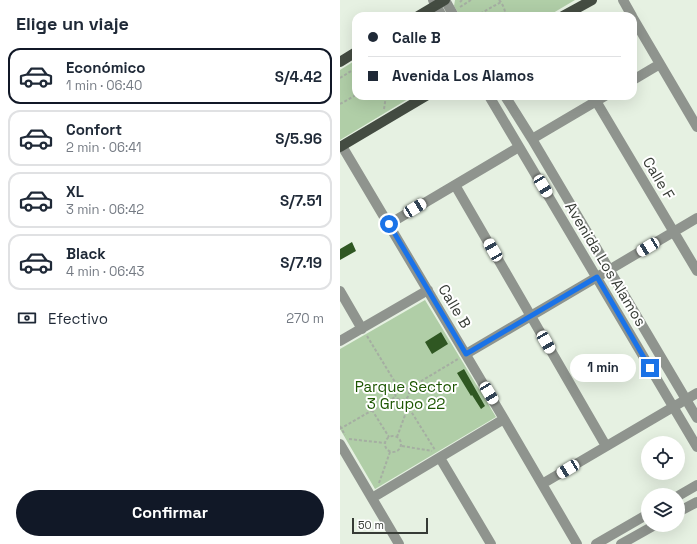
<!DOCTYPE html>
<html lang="es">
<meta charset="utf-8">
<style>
:root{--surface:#fff;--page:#f2f2f3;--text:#1f2937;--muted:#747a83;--line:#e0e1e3;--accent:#111827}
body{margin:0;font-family:"Space Grotesk",sans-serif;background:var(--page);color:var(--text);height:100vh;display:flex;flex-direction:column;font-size:15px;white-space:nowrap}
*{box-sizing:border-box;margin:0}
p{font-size:13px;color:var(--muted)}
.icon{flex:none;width:22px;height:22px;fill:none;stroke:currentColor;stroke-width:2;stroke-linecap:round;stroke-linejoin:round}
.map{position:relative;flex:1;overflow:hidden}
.panel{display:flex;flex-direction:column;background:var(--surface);width:340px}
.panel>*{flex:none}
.banner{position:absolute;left:12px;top:12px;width:285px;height:88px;border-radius:12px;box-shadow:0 4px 16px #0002;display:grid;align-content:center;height:88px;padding:0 16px;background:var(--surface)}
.fabs{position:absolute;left:301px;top:436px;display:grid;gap:8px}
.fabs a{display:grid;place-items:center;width:44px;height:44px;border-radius:50%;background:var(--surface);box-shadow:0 4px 16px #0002;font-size:20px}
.scale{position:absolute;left:12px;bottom:10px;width:76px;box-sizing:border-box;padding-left:4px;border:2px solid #363b35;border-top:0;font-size:11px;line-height:14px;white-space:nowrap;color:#363b35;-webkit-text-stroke:3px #fff;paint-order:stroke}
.end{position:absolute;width:18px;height:18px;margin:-9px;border:5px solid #1a73e8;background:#fff;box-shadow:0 0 0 2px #fff}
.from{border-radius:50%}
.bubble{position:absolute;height:28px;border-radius:14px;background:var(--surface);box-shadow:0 4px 16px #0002;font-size:13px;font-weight:700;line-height:28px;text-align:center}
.car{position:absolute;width:12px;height:24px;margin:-12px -6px;border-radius:5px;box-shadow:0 0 3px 1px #0007;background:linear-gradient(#fff 24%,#345 0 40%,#fff 0 76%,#345 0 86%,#fff 0)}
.banner b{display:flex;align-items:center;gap:14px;height:38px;font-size:15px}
.banner b+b{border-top:1px solid var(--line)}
.banner i{width:10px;height:10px;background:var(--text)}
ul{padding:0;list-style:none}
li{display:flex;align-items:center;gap:12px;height:56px;margin:0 8px 6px;padding:0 8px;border:2px solid var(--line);border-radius:12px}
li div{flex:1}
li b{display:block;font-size:15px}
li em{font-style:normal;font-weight:700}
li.current{border-color:var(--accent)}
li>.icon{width:36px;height:36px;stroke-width:1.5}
h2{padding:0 16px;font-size:18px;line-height:48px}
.pay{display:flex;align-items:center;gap:10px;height:44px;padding:0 16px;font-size:15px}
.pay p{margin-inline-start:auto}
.button{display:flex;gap:8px;margin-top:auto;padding:8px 16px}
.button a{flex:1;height:46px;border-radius:24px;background:var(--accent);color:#fff;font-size:16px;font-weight:700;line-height:46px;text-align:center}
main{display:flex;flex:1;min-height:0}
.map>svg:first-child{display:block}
.green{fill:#b0cea7}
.building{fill:#2f5722}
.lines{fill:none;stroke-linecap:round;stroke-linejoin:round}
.path{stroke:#a5aea2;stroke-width:2;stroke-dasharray:3 2;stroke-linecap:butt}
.minor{stroke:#8f948e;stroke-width:10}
.major{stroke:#444c42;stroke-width:10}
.route{stroke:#1a73e8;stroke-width:5}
.labels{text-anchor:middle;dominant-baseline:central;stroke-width:4;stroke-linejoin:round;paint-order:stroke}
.street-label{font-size:15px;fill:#363b35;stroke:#fff}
.park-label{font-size:15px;fill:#1c5501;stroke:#fff}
</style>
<main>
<section class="panel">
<h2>Elige un viaje</h2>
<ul>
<li class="current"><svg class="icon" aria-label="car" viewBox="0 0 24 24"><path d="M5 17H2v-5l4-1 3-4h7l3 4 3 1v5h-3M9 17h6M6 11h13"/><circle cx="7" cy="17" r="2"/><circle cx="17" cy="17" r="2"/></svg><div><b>Económico</b><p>1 min · 06:40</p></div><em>S/4.42</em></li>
<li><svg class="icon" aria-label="car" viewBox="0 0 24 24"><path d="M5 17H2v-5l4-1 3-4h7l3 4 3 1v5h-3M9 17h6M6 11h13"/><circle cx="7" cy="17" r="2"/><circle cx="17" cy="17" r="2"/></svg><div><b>Confort</b><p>2 min · 06:41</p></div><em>S/5.96</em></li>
<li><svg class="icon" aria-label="car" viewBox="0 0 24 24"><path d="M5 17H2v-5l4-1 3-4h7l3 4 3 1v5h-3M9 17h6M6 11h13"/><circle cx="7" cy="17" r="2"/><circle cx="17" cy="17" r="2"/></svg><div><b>XL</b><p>3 min · 06:42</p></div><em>S/7.51</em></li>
<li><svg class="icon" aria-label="car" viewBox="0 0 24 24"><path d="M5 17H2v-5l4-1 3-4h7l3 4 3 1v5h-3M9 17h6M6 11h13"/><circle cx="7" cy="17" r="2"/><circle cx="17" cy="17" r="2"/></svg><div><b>Black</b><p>4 min · 06:43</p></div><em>S/7.19</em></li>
</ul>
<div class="pay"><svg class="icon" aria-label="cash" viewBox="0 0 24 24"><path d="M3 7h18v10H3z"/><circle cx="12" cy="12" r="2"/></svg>Efectivo<p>270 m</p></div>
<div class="button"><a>Confirmar</a></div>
</section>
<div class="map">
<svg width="357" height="544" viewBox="0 0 357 544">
<rect width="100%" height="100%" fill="#e6f1e2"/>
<path class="green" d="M115,0H235L208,16H120L114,6Z
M16,60V96H73L0,140V70Z
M85,300L156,417L35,489L0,429V349Z"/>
<path class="building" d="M12,242L16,251L0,260V249Z
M101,332L108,344L92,354L85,342Z
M124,369L145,406L141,409L132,395L131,396L117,373Z"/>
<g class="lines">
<path class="path" d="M159,0C163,4 165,10 166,16
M120,2L122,0
M120,7L131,0
M136,16L161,2
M0,78L16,68
M0,104L16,95
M44,109L46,96
M27,336L58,387
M55 393a7 7 0 1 1 14 0a7 7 0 1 1-14 0Z
M68,389L118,359
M64,400L95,450
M32,410L49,437
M0,426L5,435
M0,429L55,397
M45 444a8 8 0 1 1 16 0a8 8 0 1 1-16 0Z
M57,437L68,407
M9,439L45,443
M62,446L92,451
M39,483L50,452"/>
<path class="minor" d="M93,0L102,16
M105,0L114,16
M283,0L292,16
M293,18L357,127
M293,80L320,64
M149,96L357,447
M165,96L192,139L357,418
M256,101L357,271
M192,139L265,96
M2,146L164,419L237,544
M115,185L266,446
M49,224L179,147
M0,291L22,329
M0,341L88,290
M126,354L269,270L357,218
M0,444L59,544
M100,458L151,544
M202,484L357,393
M338,496L357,485
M32,498L164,419
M338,512L357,502
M256,544L308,514
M281,544L315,525"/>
<path class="major" d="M78,16L105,0
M223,16L252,0
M0,62L16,52
M0,147L86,96"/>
</g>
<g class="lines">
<path class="route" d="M49,224L126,354L257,277L310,368"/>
</g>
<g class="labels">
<g class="street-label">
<text transform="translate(319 178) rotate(59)">Calle F</text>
<text transform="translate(266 264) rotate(59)">Avenida Los Alamos</text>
<text transform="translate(115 306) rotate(59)">Calle B</text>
</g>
<g class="park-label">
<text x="66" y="386">Parque Sector<tspan x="66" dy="17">3 Grupo 22</tspan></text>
</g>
</g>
</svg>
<div class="fabs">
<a><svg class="icon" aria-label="locate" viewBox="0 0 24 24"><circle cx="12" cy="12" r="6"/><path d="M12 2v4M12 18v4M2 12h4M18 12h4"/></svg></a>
<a><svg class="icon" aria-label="layers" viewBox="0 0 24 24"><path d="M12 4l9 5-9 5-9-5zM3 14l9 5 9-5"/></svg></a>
</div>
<div class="scale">50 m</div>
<i class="end from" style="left:49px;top:224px"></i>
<i class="end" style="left:310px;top:368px"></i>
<div class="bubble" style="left:230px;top:354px;width:66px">1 min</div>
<i class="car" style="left:203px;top:186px;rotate:149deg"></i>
<i class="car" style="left:75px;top:208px;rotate:59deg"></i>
<i class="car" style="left:308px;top:247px;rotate:239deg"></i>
<i class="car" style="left:153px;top:250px;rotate:330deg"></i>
<i class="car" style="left:206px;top:342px;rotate:150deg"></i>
<i class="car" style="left:149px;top:393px;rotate:149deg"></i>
<i class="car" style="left:228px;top:469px;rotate:239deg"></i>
<div class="banner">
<b><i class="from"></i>Calle B</b>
<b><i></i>Avenida Los Alamos</b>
</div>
</div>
</main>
